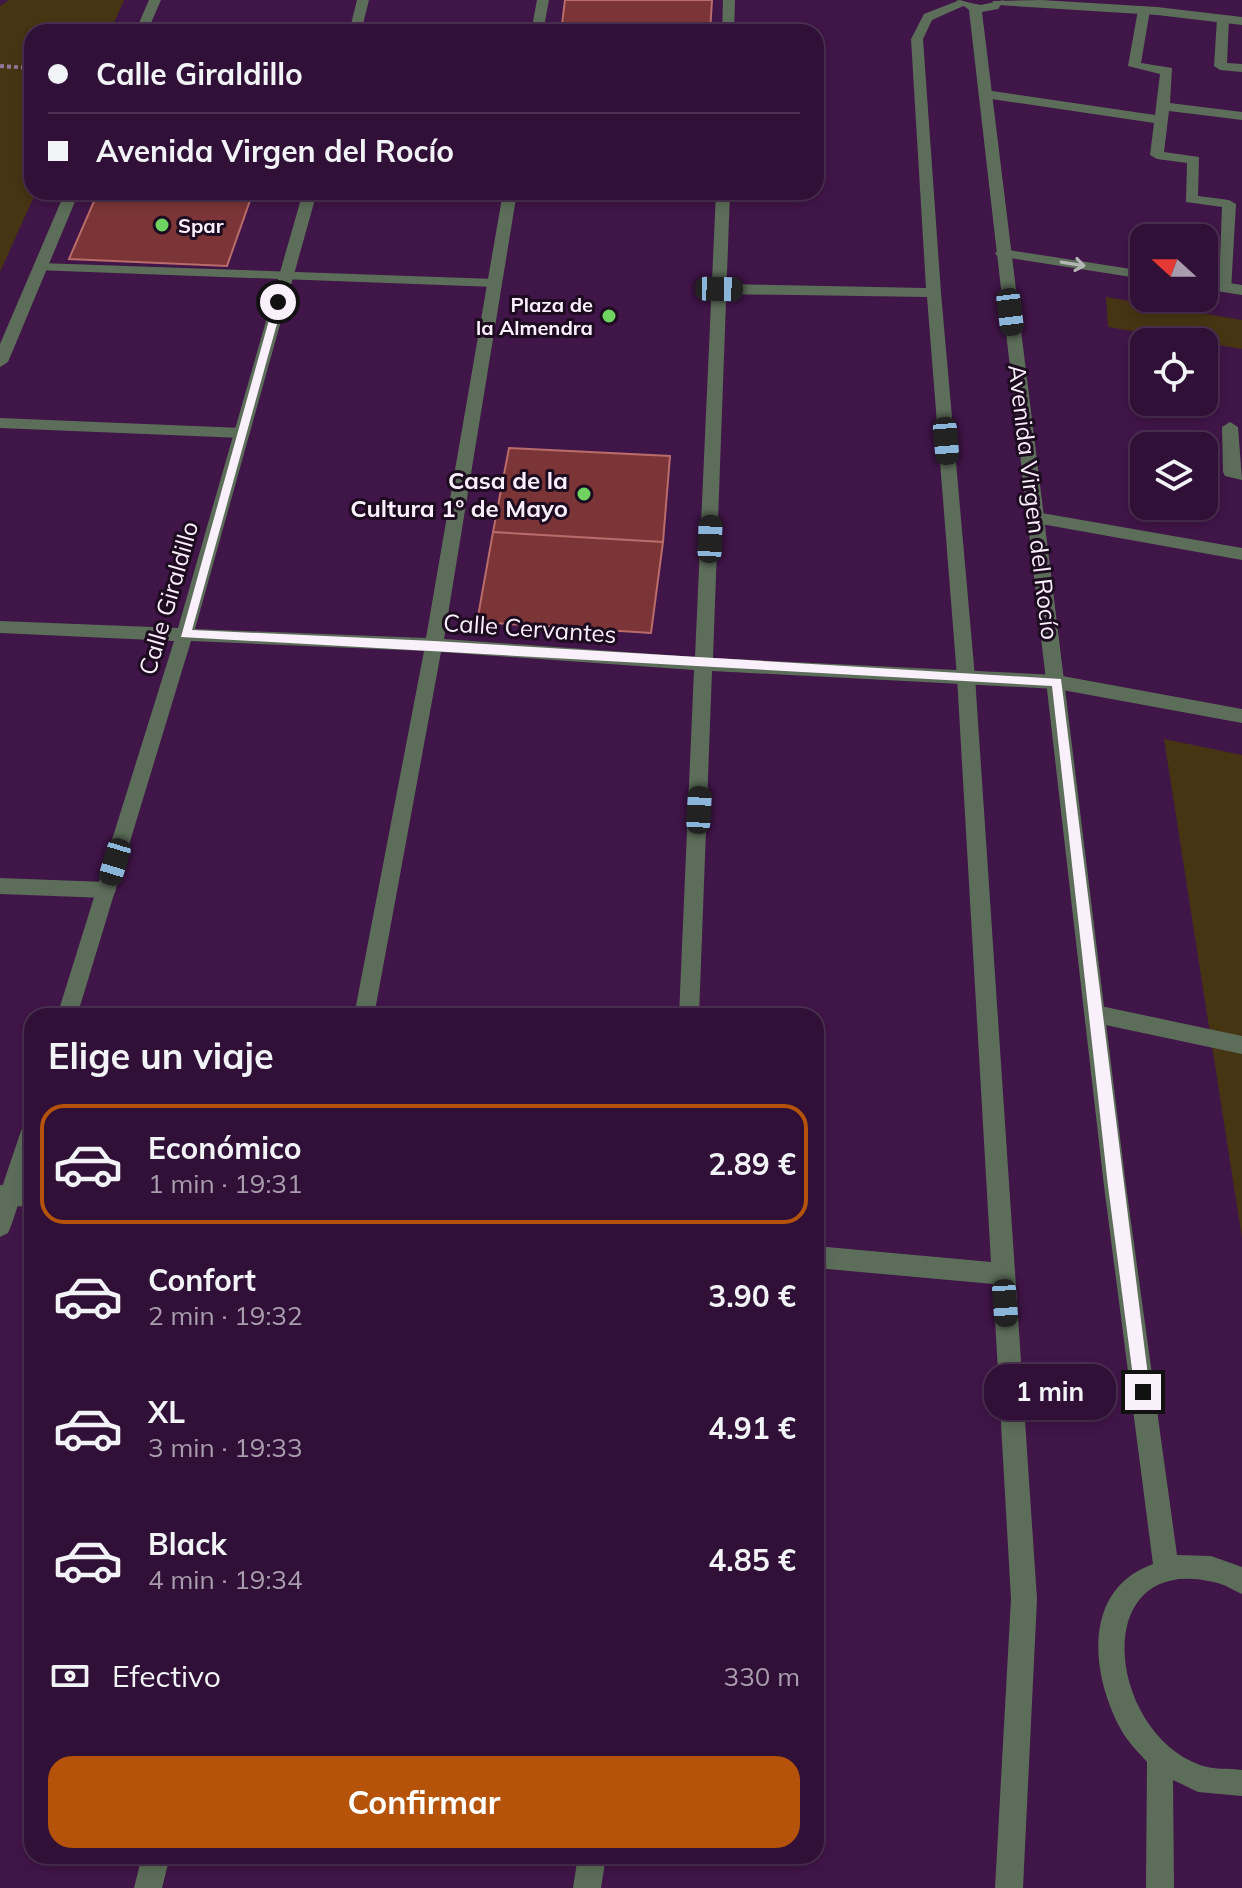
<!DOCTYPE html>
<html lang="es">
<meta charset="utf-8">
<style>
:root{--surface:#301036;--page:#3c1e42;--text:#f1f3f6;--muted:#a89dad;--line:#4b3051;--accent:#b45309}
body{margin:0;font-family:Mulish,sans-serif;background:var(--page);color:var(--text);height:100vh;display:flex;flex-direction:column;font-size:30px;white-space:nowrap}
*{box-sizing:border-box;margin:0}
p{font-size:26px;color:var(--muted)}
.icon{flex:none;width:44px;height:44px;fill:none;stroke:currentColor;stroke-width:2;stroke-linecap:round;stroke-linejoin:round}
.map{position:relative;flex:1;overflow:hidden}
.details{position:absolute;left:24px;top:1008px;width:800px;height:856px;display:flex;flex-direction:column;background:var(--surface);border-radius:24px;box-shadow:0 4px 12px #0003,0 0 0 2px var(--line)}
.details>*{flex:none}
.top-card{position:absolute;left:24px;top:24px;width:800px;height:176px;border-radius:24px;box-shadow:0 4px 12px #0003,0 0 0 2px var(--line);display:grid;align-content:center;height:176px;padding:0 24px;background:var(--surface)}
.needle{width:52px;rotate:291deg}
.controls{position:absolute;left:1130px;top:224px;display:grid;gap:16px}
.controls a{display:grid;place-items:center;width:88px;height:88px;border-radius:16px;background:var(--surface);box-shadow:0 4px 12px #0003,0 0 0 2px var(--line);font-size:40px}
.end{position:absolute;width:36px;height:36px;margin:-18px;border:10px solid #faf0fc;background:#111;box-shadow:0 0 0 4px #111}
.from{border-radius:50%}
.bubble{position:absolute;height:56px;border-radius:24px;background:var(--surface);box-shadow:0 4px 12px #0003,0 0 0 2px var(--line);font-size:26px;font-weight:700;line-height:56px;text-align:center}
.car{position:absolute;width:24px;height:48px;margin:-24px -12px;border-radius:10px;box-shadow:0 0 6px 2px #0007;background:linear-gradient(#222 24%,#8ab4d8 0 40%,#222 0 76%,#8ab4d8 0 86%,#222 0)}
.top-card b{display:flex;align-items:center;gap:28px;height:76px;font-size:30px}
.top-card b+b{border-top:2px solid var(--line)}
.top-card i{width:20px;height:20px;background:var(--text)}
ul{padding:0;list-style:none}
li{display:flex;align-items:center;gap:24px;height:120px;margin:0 16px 12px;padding:0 8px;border:4px solid transparent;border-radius:24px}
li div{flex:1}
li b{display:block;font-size:30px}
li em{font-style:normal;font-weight:700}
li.current{border-color:var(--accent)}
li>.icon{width:72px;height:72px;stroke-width:1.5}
h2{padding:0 24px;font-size:36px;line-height:96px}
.pay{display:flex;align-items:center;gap:20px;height:88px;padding:0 24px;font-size:30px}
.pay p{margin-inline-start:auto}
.primary-button{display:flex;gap:16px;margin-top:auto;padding:16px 24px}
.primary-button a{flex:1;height:92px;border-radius:24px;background:var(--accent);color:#fff;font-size:32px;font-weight:700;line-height:92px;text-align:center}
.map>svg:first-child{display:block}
.green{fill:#463513}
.building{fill:#7c3536;stroke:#b96c6a;stroke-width:2}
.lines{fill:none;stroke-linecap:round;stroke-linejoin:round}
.path{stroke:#937799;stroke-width:4;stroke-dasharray:4 3;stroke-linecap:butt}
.service{fill:#5c6e59;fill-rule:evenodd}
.pedestrian{fill:#5c6e59;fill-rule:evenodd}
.minor{fill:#5c6e59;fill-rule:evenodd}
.tertiary{fill:#5c6e59;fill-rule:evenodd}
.oneway{stroke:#b3b6b3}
.route{fill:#faf0fc}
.poi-dot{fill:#6ed360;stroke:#1d0b20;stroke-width:3}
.labels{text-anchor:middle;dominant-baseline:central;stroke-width:6;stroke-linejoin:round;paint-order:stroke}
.far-poi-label{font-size:20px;font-weight:bold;fill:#faf0fc;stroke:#1d0b20;text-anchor:start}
.poi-label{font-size:24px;font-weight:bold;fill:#faf0fc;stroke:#1d0b20;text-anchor:end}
.street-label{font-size:24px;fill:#faf0fc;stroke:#1d0b20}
</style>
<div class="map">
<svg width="1242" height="1888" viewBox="0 0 1242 1888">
<rect width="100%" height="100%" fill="#401548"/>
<path class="green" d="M9,0H124L110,32H32V192H36L0,272V6Z
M1106,297L1242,320V349L1108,327Z
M1164,739L1242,755V1238Z"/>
<path class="building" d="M565,0H712L710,32H561Z
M98,192H253L227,266L69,259Z
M509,448L670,456L663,542L493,532Z
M493,532L663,542L651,633L477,622Z"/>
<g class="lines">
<path class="path" d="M0,66L32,68"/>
<path class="service" d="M960,0L970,3L932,20L923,39L941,293L975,677L1037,1599L1023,1888H995L1011,1599L993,1284L816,1268V1246L991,1262L957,677L927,297L719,294L712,289L719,284L926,288L911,39L924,14Z
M40,263L495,279L502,283L495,287L35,270V264Z
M0,418L242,428L250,433L242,438L0,428Z
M0,878L106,882L113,884L116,890L113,896L106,898L0,894Z
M0,1185L32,1187V1207L0,1205Z"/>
<path class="pedestrian" d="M1144,6L1150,10L1141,63L1172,68L1170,103L1242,112V120L1169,111L1164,152L1199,157L1198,196L1229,200L1236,204L1231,290H1221L1219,287L1222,207L1186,202L1187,163L1157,159L1150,155L1154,123L985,98L978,94L985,90L1155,115L1160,74L1128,66L1138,10Z
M1223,15L1229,19L1227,63L1242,64V72L1220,70L1214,66L1217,19Z
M1230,422L1238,427L1242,480L1225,476L1223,472L1222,427Z
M1036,512L1242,548V560L1030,522L1028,518Z
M1096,1005L1242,1036V1054L1096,1023L1089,1020L1086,1014L1089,1008Z"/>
<path class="minor" d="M149,0H161L147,32H135Z
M357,0H369L361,32H349Z
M537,0H549L543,32H531Z
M723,0H735L734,32H722Z
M1041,0L1157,7L1242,17V25L1157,15L998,5L992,1Z
M65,192H79L8,362L0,367V344Z
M303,192H317L195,629L426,638L503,192H517L444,639L695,657L716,192H730L713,658L1057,675L1242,709V723L1057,689L712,671L699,1016H679L694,670L441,652L374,1016H354L424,651L191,641L77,1016H57L174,641L0,633V621L178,628Z
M1002,249L1144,271V279L997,256L995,253Z
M1204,279L1242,285V295L1204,289Z
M32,1121V1163L11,1226L8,1233L0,1237V1193L21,1131L24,1124Z
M142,1856H170L162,1888H134Z
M578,1856H606L601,1888H573Z"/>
<path class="tertiary" d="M956,0L981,5L1004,0L998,9L982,12L1126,1186L1177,1555L1211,1556L1242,1567V1594C1233,1590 1224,1584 1214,1582C1088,1552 1106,1731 1200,1765C1212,1770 1229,1768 1242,1770V1796L1198,1792L1173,1780L1174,1888H1146L1147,1762C1139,1753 1129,1743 1123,1733C1091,1678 1080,1590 1153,1564L1104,1186L969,10Z"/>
</g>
<defs><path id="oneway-shaft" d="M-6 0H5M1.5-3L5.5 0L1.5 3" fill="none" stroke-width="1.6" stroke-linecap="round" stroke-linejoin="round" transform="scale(2)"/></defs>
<use class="oneway" href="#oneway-shaft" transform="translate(1073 264) rotate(9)"/>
<path class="route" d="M278,299L283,302L192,630L434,641L1061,679L1150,1392L1148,1397L1143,1399L1135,1392L1108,1186L1052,686L181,637L274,302Z"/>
<g class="poi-dot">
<circle cx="162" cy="225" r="8"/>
<circle cx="609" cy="316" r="8"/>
<circle cx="584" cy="494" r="8"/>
</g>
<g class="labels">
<g class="far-poi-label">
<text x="178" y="225">Spar</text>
<text x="593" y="304" text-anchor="end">Plaza de<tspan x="593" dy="23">la Almendra</tspan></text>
</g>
<g class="poi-label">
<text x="568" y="480">Casa de la<tspan x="568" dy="28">Cultura 1º de Mayo</tspan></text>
</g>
<g class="street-label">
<text transform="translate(1034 502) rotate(83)">Avenida Virgen del Rocío</text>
<text transform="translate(168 598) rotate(-74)">Calle Giraldillo</text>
<text transform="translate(530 628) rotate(4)">Calle Cervantes</text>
</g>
</g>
</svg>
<div class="controls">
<a><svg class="needle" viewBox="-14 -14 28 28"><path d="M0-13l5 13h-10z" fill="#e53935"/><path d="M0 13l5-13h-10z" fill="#a89dad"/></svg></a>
<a><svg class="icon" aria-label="locate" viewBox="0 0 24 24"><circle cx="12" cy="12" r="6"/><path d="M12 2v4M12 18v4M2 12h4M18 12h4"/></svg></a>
<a><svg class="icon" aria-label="layers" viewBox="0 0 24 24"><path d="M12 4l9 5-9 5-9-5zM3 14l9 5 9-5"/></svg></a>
</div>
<i class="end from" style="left:278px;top:302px"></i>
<i class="end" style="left:1143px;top:1392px"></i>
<div class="bubble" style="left:984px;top:1364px;width:132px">1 min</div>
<i class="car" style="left:719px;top:289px;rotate:91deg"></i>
<i class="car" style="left:1010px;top:312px;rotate:173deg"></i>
<i class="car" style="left:946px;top:441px;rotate:175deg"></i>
<i class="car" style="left:710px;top:539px;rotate:2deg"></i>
<i class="car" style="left:699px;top:810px;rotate:3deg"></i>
<i class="car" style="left:115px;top:862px;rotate:197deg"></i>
<i class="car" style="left:1005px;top:1303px;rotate:176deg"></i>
<div class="top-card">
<b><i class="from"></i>Calle Giraldillo</b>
<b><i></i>Avenida Virgen del Rocío</b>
</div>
<section class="details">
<h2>Elige un viaje</h2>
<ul>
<li class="current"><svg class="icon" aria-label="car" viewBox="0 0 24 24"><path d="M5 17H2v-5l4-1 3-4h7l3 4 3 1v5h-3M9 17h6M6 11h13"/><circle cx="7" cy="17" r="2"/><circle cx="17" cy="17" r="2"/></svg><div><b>Económico</b><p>1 min · 19:31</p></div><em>2.89 €</em></li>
<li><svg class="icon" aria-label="car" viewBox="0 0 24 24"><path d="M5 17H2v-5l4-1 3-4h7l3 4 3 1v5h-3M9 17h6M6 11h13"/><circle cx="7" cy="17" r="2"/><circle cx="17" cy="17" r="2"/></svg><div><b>Confort</b><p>2 min · 19:32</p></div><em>3.90 €</em></li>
<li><svg class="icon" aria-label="car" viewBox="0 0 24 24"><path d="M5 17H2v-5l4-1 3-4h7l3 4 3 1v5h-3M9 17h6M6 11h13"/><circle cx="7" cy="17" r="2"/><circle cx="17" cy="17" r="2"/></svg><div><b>XL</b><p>3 min · 19:33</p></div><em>4.91 €</em></li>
<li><svg class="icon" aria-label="car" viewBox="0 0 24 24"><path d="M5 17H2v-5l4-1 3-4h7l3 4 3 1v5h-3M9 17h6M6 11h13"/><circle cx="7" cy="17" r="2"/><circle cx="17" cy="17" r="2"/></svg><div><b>Black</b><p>4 min · 19:34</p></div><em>4.85 €</em></li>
</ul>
<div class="pay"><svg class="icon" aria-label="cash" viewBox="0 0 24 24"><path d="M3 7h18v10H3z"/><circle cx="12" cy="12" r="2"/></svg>Efectivo<p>330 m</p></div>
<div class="primary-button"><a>Confirmar</a></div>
</section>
</div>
